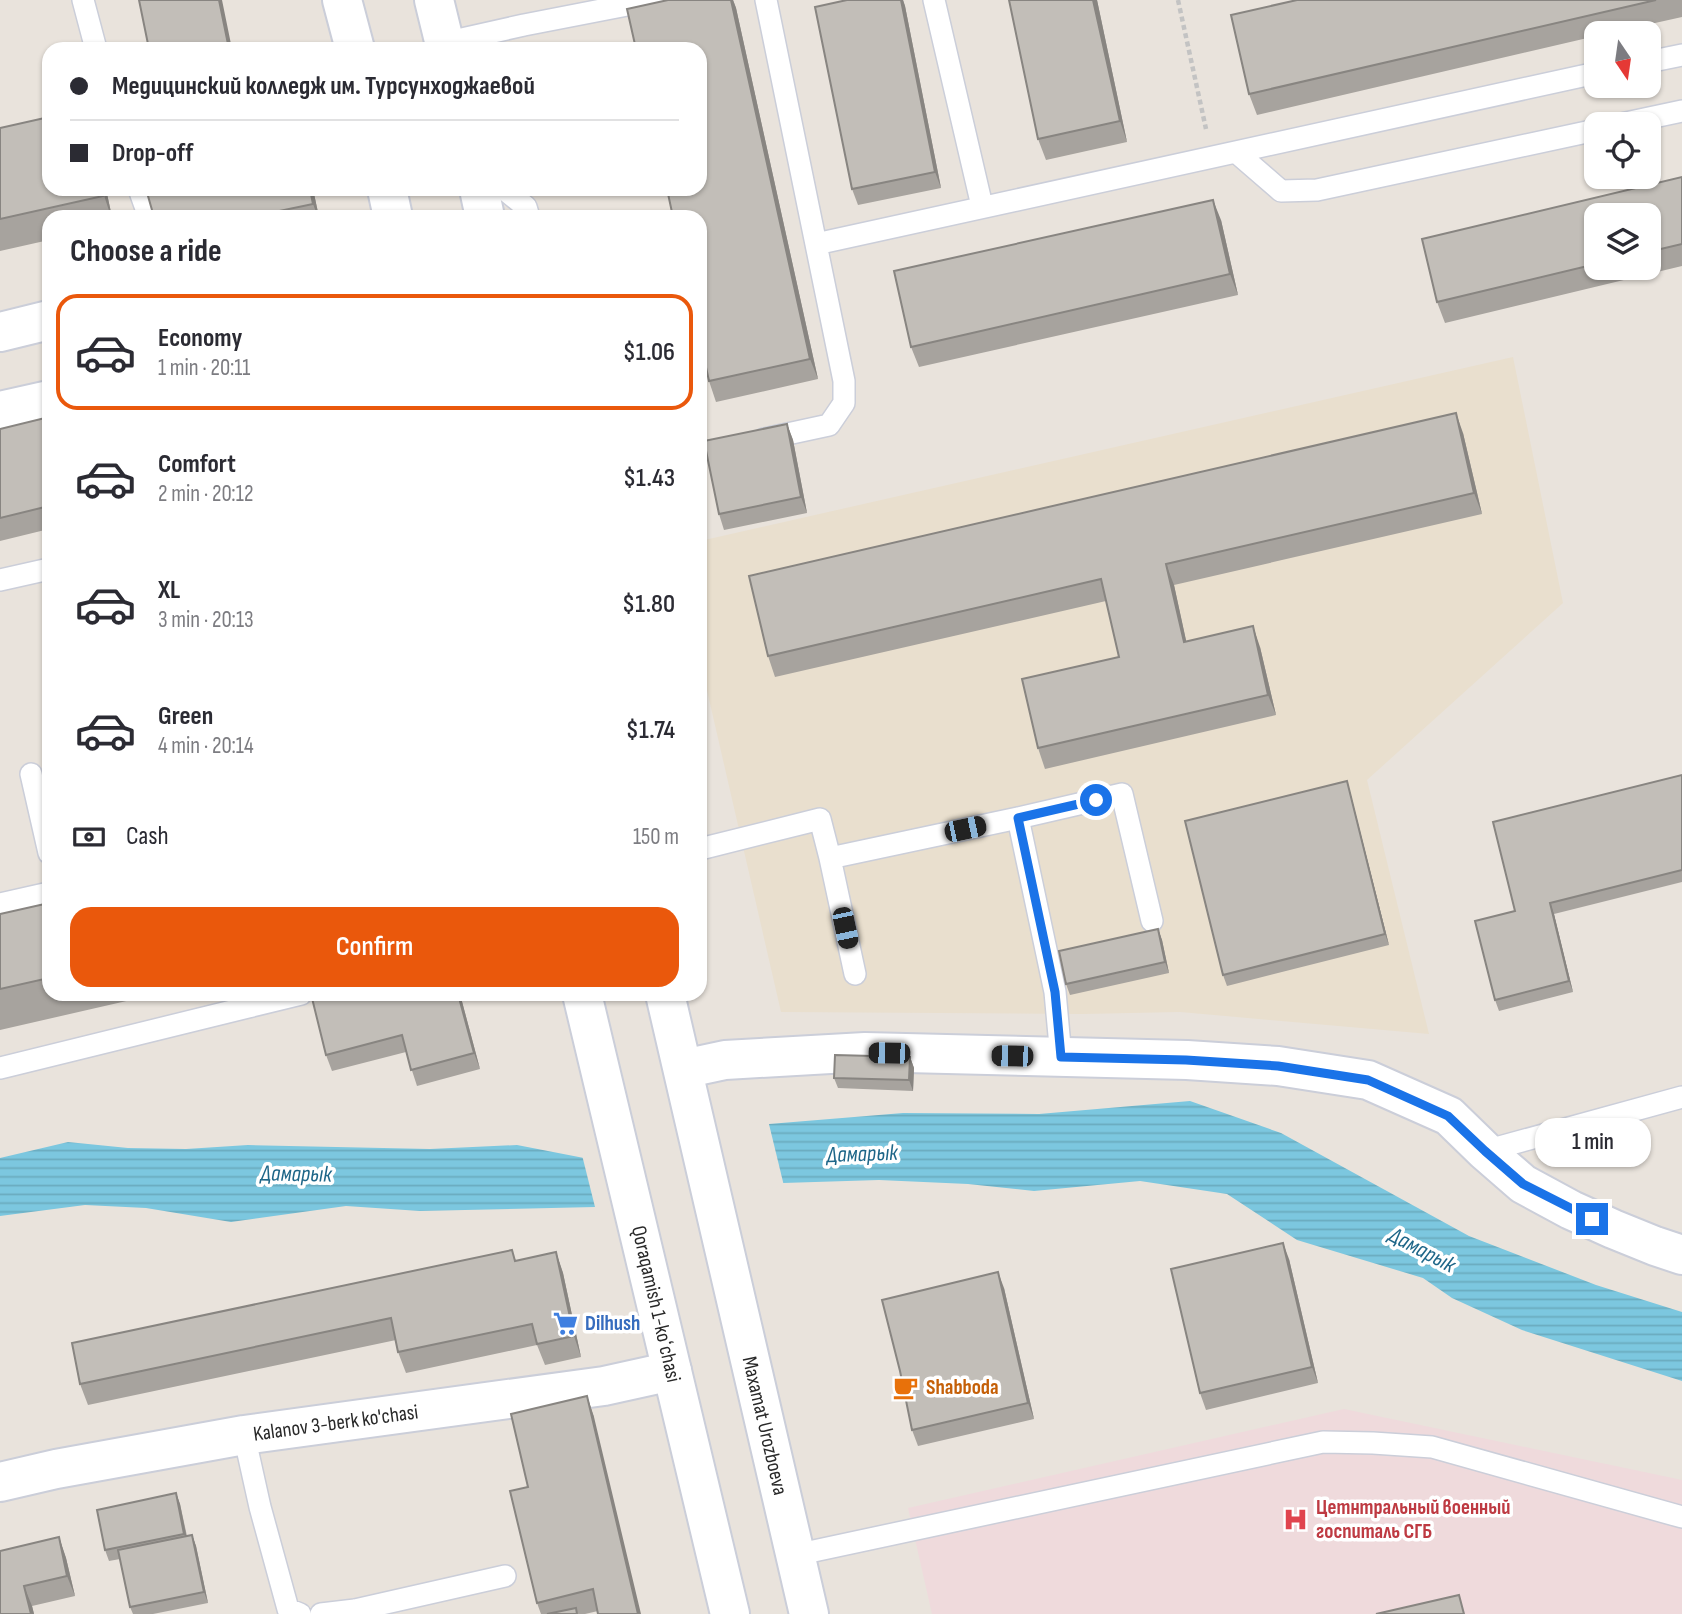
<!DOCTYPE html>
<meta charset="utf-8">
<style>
:root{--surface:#fff;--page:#f2f2f3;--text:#2b2b33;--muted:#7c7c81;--line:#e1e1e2;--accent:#ea580c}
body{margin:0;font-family:"Sofia Sans Condensed",sans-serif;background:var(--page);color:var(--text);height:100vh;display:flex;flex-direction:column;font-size:26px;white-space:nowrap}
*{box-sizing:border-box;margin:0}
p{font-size:23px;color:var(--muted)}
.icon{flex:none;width:38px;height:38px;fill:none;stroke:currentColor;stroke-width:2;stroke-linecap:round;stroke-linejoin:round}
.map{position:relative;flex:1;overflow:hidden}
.panel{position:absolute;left:42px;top:210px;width:665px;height:791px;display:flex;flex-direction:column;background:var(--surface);border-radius:21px;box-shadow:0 2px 5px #0004}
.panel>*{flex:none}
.banner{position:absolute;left:42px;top:42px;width:665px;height:154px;border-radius:21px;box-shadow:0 2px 5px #0004;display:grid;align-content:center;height:154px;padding:0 28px;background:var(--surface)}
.needle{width:46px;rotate:167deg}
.buttons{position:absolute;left:1584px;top:21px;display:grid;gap:14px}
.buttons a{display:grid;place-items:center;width:77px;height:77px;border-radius:14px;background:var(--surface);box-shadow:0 2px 5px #0004;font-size:35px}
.end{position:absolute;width:32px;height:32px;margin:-16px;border:9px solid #1a73e8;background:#fff;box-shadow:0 0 0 4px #fff}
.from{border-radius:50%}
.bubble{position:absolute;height:49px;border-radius:21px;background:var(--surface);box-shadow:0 2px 5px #0004;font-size:23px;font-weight:600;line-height:49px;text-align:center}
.car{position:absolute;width:21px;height:42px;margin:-21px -10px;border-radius:9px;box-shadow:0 0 5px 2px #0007;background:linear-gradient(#222 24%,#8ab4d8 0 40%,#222 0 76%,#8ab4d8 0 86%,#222 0)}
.banner b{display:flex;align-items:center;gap:24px;height:66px;font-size:26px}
.banner b+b{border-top:2px solid var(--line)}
.banner i{width:18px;height:18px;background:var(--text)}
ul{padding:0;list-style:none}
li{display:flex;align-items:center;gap:21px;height:116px;margin:0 14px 10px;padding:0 14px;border:4px solid transparent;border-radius:21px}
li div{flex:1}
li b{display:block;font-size:26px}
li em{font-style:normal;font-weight:600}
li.active{border-color:var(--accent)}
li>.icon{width:63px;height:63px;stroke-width:1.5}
h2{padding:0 28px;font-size:32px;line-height:84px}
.pay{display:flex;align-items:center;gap:18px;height:77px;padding:0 28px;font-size:26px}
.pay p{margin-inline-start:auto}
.button{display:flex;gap:14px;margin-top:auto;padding:14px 28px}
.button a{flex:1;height:80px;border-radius:21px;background:var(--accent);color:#fff;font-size:28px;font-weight:600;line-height:80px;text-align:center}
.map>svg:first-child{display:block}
.education{fill:#e9dfce}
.medical{fill:#efdadc}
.water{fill:url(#water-rules)}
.pier{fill:#e9e3dc}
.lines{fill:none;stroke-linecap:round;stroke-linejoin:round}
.service-casing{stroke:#cbced9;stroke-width:24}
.minor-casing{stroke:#cbced9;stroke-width:42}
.secondary-casing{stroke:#cbced9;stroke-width:42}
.path{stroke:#c3c3c3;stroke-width:4.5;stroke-dasharray:5 3.5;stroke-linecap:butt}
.service{stroke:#fff;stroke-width:21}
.minor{stroke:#fff;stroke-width:38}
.secondary{stroke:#fff;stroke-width:38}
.wall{fill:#a7a39e;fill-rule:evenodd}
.shaded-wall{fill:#888581}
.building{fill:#c2beb8;stroke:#888581;stroke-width:2}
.route{stroke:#1a73e8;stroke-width:9}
.labels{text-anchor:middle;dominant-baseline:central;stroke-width:7;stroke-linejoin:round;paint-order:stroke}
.street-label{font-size:21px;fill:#292929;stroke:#fff}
.shop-label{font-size:21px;font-weight:bold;fill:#366cbe;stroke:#fff;text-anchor:start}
.food-label{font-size:21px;font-weight:bold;fill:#c56008;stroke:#fff;text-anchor:start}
.health-label{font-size:21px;font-weight:bold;fill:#be3a42;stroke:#fff;text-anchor:start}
.water-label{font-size:23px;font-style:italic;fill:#1e6688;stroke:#fff}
</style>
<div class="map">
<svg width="1682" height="1614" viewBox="0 0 1682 1614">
<defs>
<pattern id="water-rules" width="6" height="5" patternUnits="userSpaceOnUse" patternTransform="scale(1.75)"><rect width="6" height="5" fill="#7cc7df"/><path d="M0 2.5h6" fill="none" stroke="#6babbf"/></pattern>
</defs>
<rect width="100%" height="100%" fill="#e9e3dc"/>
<path class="education" d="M1513,357L1563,603L1367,780L1429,1034L1180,1012L1082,1014L781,1012L700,660V541Z"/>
<path class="medical" d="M1344,1409L1682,1480V1614H932L908,1508Z"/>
<path class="water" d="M1190,1101L1281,1133L1469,1236L1596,1285L1682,1312V1381L1522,1330L1452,1298L1423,1278L1297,1240L1227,1194L1140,1181L1034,1191L968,1184L879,1180L783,1183L595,1207L420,1211L346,1206L231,1222L146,1208L85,1205L0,1216V1158L68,1142L128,1148L186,1149L248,1145L430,1149L517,1145L584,1158L769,1124L903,1113L1039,1114Z"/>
<path class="pier" d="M768,1120L784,1186L596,1211L582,1155Z"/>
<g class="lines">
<defs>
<path id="service" d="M83,0L96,49
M934,0L982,206
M444,43L524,25L653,0
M1648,62L1682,55
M1621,124L1682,111
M1236,152L1281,191L1317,190L1596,130
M139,189L149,217
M504,189L526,207L529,217
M816,244L1596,73
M764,439L829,425L844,403V381L766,0
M0,580L49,569
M31,774L49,853
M700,849L820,819L830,858L1018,818
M830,858L855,974
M0,904L49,893
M1061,1057L1055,992L1018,818L1122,794L1152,921
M0,1068L301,994
M1485,1151L1682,1097
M244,1435L260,1507L288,1609L300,1614
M795,1555L1323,1442L1373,1443L1432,1447L1682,1517
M321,1614L355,1610L505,1576"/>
<g id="minor">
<path d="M0,332L49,320"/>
<path d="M0,411L49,400"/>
<path d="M683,1069L725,1060L865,1052L1187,1060L1278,1066L1368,1080L1449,1116L1485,1151L1523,1184L1571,1210L1613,1229L1655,1246L1682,1255"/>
<path id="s1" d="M0,1482L56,1469L244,1435L604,1386L672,1371"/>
</g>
<g id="secondary">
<path d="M342,0L355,49"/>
<path d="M434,0L446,49"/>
<path d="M387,189L393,217"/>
<path d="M479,189L485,217"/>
<path d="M582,994L730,1614"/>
<path id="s2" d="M665,994L809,1614"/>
</g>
</defs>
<use href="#service" class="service-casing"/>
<use href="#minor" class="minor-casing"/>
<use href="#secondary" class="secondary-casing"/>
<path class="path" d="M1178,0L1206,129"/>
<use href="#service" class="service"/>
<use href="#minor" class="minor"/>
<use href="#secondary" class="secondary"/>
</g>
<path class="wall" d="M668,0H733L736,8L818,379L716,402L709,381Z
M847,0H903L905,6L941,188L858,205L852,189Z
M1097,0L1127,142L1046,160L1038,139Z
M1297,0H1682V17L1610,33H1596V36L1257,115L1249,94Z
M0,128L49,189H106L112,217H49V240L0,251Z
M1682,177V266L1445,323L1437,302L1422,239ZM1596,215H1648V268H1596Z
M313,189L319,217H154Z
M1221,220L1238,295L919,367L911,347Z
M49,417V529L0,541V429Z
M787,424L793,440L807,513L724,530L719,514Z
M1463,433L1482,514L1174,585L1186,641L1260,647L1276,715L1045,769L1038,748L1119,657L1106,601L775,677L768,656Z
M1682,775V882L1554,914L1573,992L1499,1011L1495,1000L1515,911Z
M1350,792L1389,945L1227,986L1223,975Z
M49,903V994H157L0,1030V914Z
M1158,929L1162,940L1169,973L1070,995L1066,984Z
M460,994L480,1069L417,1086L406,1052L332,1071L326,1055Z
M910,1057L914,1068L913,1091L838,1088L834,1078Z
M556,1252L563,1273L581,1357L545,1365L537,1345L406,1373L398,1352L396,1340L88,1405L80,1384L516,1261Z
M1289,1259L1318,1383L1206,1410L1200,1393Z
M1004,1288L1034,1419L918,1446L912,1430Z
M587,1396L594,1417L598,1611L585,1614H541L537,1603L528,1487Z
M176,1493L180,1504L187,1536L192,1535L196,1546L208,1603L153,1614H133L130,1607L120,1559L109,1561L105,1550Z
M59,1537L66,1558L75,1596L32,1606L34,1614H0Z"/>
<path class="shaded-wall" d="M219,0H222L232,49H229Z
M731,0H733L736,8L818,379L810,359Z
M901,0H903L905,6L941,188L935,172Z
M1093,0H1097L1127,142L1120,121Z
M102,189H106L112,217H111Z
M310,189H313L319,217H318L313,204Z
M1213,200L1221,220L1238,295L1230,274Z
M1456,413L1463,433L1482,514L1474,493Z
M787,424L793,440L807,513L801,497Z
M1166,564L1174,585L1191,663L1184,642Z
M1253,626L1260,647L1276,715L1268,695Z
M1347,781L1350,792L1389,945L1385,934Z
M1550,903L1554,914L1573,992L1569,981Z
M1158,929L1162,940L1169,973L1165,962Z
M458,994H460L480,1069L474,1053Z
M910,1057L914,1068L913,1091L909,1080Z
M1283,1243L1289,1259L1318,1383L1312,1367Z
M556,1252L563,1273L581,1357L574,1336Z
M998,1272L1004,1288L1034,1419L1028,1403Z
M587,1396L594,1417L641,1614H638Z
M176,1493L180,1504L188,1544L184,1534Z
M192,1535L196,1546L208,1603L204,1592Z
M59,1537L66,1558L75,1596L67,1576Z
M24,1586L32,1606L34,1614H31Z"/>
<path class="building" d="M139,0H219L229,49H149Z
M668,0H731L810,359L709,381L700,340V217H673L667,189H700V49H636L627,9Z
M847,0H901L935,172L852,189L815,7Z
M1009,0H1093L1120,121L1038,139Z
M1297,0H1656L1249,94L1231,15Z
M49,117V189H102L103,196L0,219V128Z
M1682,177V244L1648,252V215H1596V264L1437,302L1422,239Z
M146,189H310L313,204L250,217H154Z
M1213,200L1230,274L911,347L894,271Z
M1456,413L1474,493L1166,564L1184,642L1253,626L1268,695L1038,748L1022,679L1119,657L1101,579L768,656L749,576Z
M49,417V506L0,518V429Z
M787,424L801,497L719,514L704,441Z
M1682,775V870L1550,903L1569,981L1495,1000L1475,921L1515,911L1493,822Z
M1347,781L1385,934L1223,975L1185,821Z
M49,903V978L0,989V914Z
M1158,929L1165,962L1066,984L1059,951Z
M311,994H458L474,1053L411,1070L402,1035L326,1055Z
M835,1055L910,1057L909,1080L834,1078Z
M1283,1243L1312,1367L1200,1393L1171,1269Z
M512,1250L515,1261L556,1252L574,1336L537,1344L532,1324L398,1352L391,1318L80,1384L72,1343Z
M998,1272L1028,1403L912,1430L900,1371L882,1300Z
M587,1396L638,1614H598L593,1589L537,1603L510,1491L528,1487L511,1414Z
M176,1493L184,1534L105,1550L97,1510Z
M192,1535L204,1592L130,1607L118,1550Z
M59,1537L67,1576L24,1586L31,1614H0V1551Z
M1459,1595L1464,1614H1376Z
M576,1608L577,1614H547Z"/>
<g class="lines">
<path class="route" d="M1096,800L1018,818L1055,992L1061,1057L1186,1060L1278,1066L1368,1080L1448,1116L1485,1151L1523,1184L1592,1219"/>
</g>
<defs>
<symbol id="supermarket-bare" viewBox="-9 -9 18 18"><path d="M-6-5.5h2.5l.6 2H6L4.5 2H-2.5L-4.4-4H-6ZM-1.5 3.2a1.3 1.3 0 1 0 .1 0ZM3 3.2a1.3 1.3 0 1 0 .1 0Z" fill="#3f7fe0" stroke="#fff" stroke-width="2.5" paint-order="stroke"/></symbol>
<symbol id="cafe-bare" viewBox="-9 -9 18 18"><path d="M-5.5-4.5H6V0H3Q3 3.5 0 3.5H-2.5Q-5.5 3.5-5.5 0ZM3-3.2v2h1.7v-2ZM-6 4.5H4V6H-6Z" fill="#e8710a" stroke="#fff" stroke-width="2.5" paint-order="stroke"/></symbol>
<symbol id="hospital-bare" viewBox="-9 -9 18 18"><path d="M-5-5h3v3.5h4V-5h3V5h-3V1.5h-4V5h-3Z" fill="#e0444e" stroke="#fff" stroke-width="2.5" paint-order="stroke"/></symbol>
</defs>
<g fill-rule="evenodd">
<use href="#supermarket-bare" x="548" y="1306" width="35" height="35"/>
<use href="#cafe-bare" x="888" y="1370" width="35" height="35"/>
<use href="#hospital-bare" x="1278" y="1502" width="35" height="35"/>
</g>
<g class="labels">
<g class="street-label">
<text transform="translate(656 1304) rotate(77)">Qoraqamish 1-koʻchasi</text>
<text stroke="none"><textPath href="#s1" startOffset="341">Kalanov 3-berk ko'chasi</textPath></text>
<text stroke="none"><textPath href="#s2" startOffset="443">Maxamat Urozboeva</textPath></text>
</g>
<g class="shop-label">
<text x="585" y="1323">Dilhush</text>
</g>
<g class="food-label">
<text x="926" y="1387">Shabboda</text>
</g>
<g class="health-label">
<text x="1316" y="1507">Цетнтральный военный<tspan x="1316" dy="24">госпиталь СГБ</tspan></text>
</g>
<g class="water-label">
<text transform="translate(862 1154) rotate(-2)">Дамарык</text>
<text transform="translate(296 1174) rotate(1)">Дамарык</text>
<text transform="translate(1422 1250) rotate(28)">Дамарык</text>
</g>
</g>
</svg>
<div class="buttons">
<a><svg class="needle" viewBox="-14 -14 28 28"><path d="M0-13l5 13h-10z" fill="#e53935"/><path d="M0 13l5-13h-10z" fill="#7c7c81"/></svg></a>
<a><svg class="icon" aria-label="locate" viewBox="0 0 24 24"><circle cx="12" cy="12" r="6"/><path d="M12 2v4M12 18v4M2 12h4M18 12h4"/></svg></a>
<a><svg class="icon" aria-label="layers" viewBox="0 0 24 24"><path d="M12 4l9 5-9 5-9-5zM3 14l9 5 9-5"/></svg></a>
</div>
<i class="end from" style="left:1096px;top:800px"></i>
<i class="end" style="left:1592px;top:1219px"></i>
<div class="bubble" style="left:1535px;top:1118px;width:116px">1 min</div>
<i class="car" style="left:965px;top:829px;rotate:78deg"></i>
<i class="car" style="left:845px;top:928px;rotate:168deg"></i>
<i class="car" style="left:889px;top:1053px;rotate:271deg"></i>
<i class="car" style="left:1012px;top:1056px;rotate:271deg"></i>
<div class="banner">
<b><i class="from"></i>Медицинский колледж им. Турсунходжаевой</b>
<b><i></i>Drop-off</b>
</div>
<section class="panel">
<h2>Choose a ride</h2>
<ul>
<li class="active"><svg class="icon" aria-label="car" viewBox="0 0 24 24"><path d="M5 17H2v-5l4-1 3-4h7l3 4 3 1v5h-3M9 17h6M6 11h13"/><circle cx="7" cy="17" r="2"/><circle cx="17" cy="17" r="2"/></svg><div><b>Economy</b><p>1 min · 20:11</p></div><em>$1.06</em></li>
<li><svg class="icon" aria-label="car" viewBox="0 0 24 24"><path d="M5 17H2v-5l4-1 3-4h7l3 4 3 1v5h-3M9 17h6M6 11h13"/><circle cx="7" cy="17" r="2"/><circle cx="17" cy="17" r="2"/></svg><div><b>Comfort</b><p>2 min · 20:12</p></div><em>$1.43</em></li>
<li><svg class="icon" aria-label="car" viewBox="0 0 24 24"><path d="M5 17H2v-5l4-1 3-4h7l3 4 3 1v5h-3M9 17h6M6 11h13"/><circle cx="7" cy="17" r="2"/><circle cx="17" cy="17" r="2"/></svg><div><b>XL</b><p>3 min · 20:13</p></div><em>$1.80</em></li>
<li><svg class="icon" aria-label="car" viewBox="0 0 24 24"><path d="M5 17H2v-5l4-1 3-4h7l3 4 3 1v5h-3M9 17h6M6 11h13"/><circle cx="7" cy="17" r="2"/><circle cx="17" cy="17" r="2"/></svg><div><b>Green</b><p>4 min · 20:14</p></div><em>$1.74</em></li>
</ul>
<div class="pay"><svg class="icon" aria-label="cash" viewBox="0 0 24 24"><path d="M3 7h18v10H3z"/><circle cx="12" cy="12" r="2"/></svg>Cash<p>150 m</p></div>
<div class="button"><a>Confirm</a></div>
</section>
</div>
